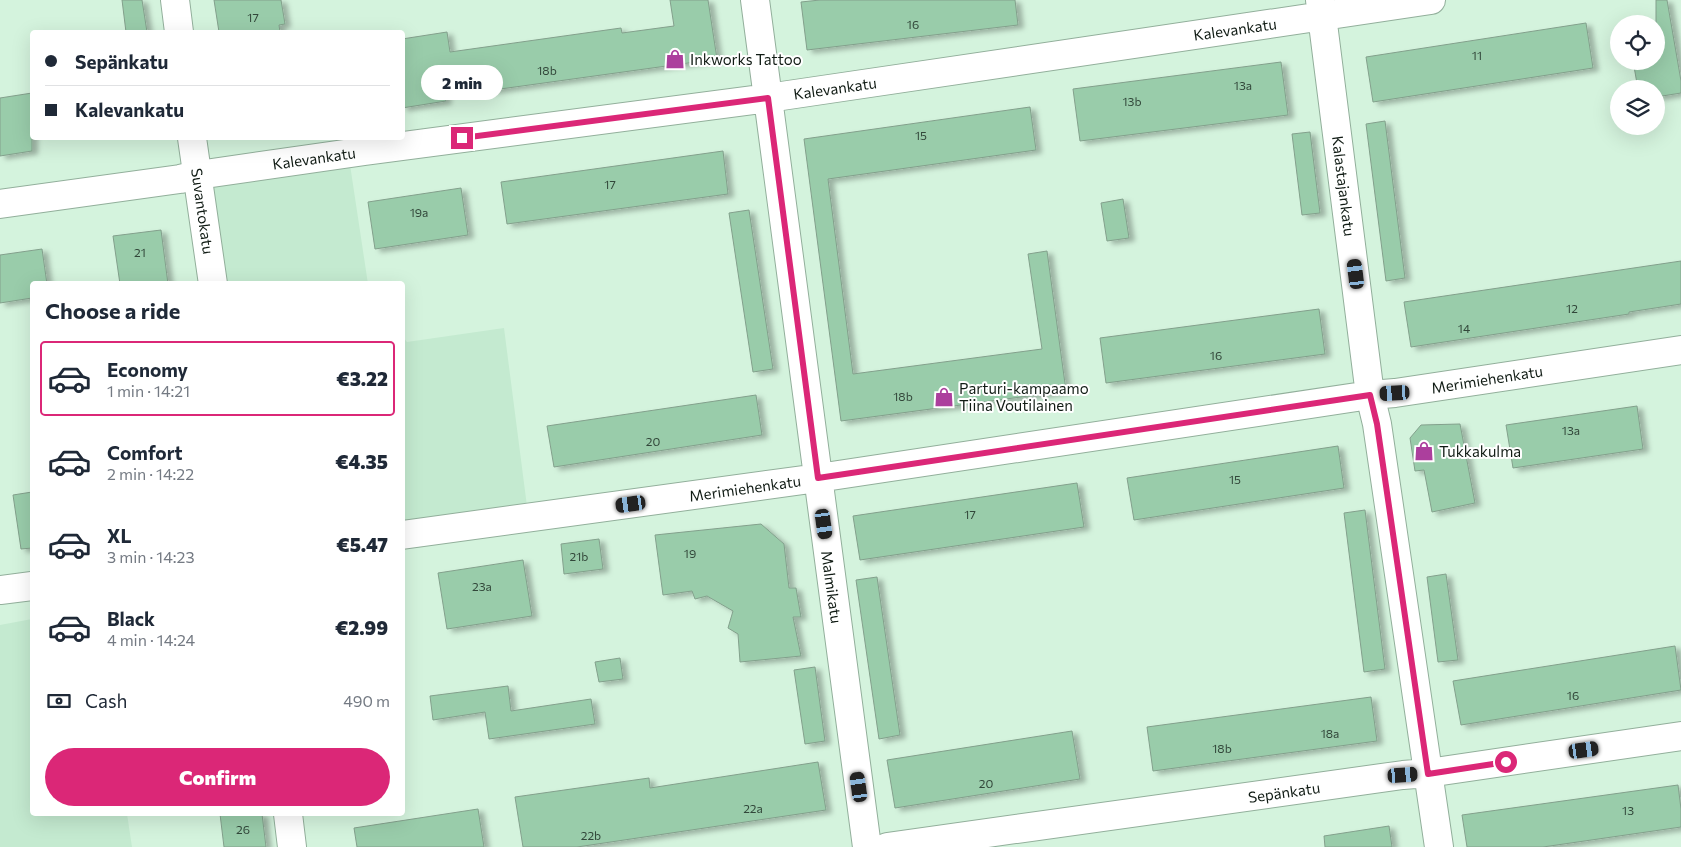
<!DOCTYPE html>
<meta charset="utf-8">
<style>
:root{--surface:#fff;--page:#f6f6f7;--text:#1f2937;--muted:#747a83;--line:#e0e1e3;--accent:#db2777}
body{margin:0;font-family:Commissioner,sans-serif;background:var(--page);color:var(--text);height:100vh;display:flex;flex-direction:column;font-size:19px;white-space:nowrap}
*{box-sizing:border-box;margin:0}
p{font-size:16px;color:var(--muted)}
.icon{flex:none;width:28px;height:28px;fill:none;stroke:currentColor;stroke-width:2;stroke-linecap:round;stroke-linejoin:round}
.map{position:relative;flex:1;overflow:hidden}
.side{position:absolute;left:30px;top:281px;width:375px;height:535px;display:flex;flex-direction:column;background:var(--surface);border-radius:5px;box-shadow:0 5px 20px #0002}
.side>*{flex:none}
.banner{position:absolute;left:30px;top:30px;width:375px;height:110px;border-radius:5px;box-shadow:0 5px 20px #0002;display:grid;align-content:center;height:110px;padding:0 15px;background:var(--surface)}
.tools{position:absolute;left:1610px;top:15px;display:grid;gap:10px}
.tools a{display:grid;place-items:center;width:55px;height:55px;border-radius:50%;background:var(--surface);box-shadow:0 5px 20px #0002;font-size:25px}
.end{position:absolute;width:22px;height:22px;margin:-11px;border:6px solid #db2777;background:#fff;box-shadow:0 0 0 2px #fff}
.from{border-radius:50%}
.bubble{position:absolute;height:35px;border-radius:18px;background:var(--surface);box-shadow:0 5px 20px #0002;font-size:16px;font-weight:800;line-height:35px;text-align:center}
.car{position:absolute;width:15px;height:30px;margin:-15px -8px;border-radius:6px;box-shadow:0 0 4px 1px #0007;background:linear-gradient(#222 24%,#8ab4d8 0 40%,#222 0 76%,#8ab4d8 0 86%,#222 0)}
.banner b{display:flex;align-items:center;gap:18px;height:48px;font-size:19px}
.banner b+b{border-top:1px solid var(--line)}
.banner i{width:12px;height:12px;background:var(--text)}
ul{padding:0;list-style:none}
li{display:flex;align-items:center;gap:15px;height:75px;margin:0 10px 8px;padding:0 5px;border:2px solid transparent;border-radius:5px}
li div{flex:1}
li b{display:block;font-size:19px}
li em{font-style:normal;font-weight:800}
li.selected{border-color:var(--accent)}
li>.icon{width:45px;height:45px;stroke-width:1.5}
h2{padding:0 15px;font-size:22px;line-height:60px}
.pay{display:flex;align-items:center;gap:12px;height:55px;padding:0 15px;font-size:19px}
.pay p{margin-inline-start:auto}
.action{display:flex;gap:10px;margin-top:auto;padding:10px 15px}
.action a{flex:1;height:58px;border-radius:30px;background:var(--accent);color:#fff;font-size:20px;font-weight:800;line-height:58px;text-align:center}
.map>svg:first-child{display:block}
.built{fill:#c4ead0}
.building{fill:#9ca;stroke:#83a08c;filter:url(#shadow)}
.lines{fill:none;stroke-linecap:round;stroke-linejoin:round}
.minor-casing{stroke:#92af9b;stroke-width:30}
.secondary-casing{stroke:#92af9b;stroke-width:30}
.minor{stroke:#fff;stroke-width:28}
.secondary{stroke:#fff;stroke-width:28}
.route{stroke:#db2777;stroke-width:6}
.labels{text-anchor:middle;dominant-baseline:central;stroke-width:4;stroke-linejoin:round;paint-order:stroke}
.number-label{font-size:12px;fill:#32473a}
.street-label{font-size:15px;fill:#101b14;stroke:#fff}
.poi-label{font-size:15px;fill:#101b14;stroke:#fff;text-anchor:start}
</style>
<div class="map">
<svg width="1681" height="847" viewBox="0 0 1681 847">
<defs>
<filter id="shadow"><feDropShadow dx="5.5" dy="3" stdDeviation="2.5" flood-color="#0004"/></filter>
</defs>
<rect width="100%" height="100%" fill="#d4f3dd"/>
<path class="built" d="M349,158L368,284H219L205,178Z
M504,328L528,514L403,532L402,336L407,342Z
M32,619V814H127L132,847H0V625Z"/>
<path class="building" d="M122,0H142L147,32H126Z
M214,0H281L285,24L279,25L280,32H219Z
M670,0H708L717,59L486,91L485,86L444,92L446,101L402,108V39L447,32L450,52L621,28L622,33L674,26Z
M820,0H1015L1018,25L807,50L801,2Z
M1656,0H1667L1681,81V93L1656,97V89H1638L1633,61H1656Z
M1586,23L1593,68L1373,102L1366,57Z
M1281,62L1288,115L1080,141L1073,89Z
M32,93V151L0,156V98Z
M1030,107L1036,150L828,179L853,374L1042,349L1028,254L1047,251L1066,391L841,421L804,139Z
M1385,121L1405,278L1386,281L1366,124Z
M1310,132L1320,213L1302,215L1292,134Z
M723,151L728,194L507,224L501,182Z
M461,188L468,235L375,249L368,202Z
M1123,199L1129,238L1107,241L1101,203Z
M749,210L773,369L753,372L729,213Z
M161,230L168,284H120L113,236Z
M42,249L47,284H32V298L0,303V255Z
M1681,261V304L1629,312V314L1411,347L1404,302Z
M1319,309L1325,354L1106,383L1100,338Z
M756,395L762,435L554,467L547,426Z
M1637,406L1643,449L1513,468L1506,425Z
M1460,424L1475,503L1432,512L1424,470L1415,471L1410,438L1421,425Z
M1338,446L1344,488L1134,520L1127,478Z
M1077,483L1084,527L860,560L853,516Z
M32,492V548L21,549L13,495Z
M1365,510L1385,669L1364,672L1344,513Z
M761,524L784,544L789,588H796L801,617H793L801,656L740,662L738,634L728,628L733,611L707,596L695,599L692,591L663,595L655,535Z
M599,539L603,569L564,574L561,544Z
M523,560L532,616L447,629L438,573Z
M1446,574L1458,660L1438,662L1427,577Z
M877,577L900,735L879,739L856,580Z
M1675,646L1681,690L1461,725L1453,681Z
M620,658L623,679L599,682L595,662Z
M815,667L825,741L805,744L794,670Z
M508,686L511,711L591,699L595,724L489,739L485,712L433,720L430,696Z
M1371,697L1377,741L1153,771L1147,727Z
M1072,731L1080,779L895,808L887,760Z
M818,762L826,810L577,847H523L515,797L649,778L650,788Z
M1678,785L1681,809V827L1543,847H1467L1462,815Z
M478,809L484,847H357L354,828Z
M220,814H262L266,847H224Z
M1389,826L1392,847H1325L1324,836Z"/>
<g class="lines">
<defs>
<path id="minor" d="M755,0L867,847
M1320,0L1370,395L1377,424L1439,847
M0,204L180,179L198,175L365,151L768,98L1431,0
M402,535L818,478L1370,395L1395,393L1681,350
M0,590L32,586
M887,847L1403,775L1428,773L1681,736"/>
<path id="secondary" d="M175,0L179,32
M192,138L213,284
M288,814L292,847"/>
</defs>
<use href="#minor" class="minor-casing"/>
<use href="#secondary" class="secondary-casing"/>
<use href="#minor" class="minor"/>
<use href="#secondary" class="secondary"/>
</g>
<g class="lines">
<path class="route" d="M462,138L768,98L818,478L1370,395L1377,424L1428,774L1506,762"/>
</g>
<defs>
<symbol id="shop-bare" viewBox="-9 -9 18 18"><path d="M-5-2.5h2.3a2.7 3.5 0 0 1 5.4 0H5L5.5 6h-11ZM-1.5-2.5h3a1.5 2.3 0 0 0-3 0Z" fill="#ac3f9d" stroke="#fff" stroke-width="2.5" paint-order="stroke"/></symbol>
</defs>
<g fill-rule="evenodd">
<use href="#shop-bare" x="661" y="45" width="28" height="28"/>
<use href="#shop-bare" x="930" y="383" width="28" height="28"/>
<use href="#shop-bare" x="1410" y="437" width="28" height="28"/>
</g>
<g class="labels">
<g class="number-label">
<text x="253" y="17">17</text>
<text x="913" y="24">16</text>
<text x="1477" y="55">11</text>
<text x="547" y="70">18b</text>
<text x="1243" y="85">13a</text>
<text x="1132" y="101">13b</text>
<text x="921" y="135">15</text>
<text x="610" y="184">17</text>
<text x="419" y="212">19a</text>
<text x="140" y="252">21</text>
<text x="1572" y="308">12</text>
<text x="1464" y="328">14</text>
<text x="1216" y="355">16</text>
<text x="903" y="396">18b</text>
<text x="1571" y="430">13a</text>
<text x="653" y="441">20</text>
<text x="1235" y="479">15</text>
<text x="970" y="514">17</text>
<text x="690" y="553">19</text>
<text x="579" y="556">21b</text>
<text x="482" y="586">23a</text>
<text x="1573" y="695">16</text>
<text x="1330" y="733">18a</text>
<text x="1222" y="748">18b</text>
<text x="986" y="783">20</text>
<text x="753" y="808">22a</text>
<text x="1628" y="810">13</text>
<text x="243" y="829">26</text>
<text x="591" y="835">22b</text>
</g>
<g class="street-label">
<text transform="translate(1235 29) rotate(-8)">Kalevankatu</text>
<text transform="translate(835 88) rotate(-8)">Kalevankatu</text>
<text transform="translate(314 158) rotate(-8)">Kalevankatu</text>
<text transform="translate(1344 186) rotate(83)">Kalastajankatu</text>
<text transform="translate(203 211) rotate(82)">Suvantokatu</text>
<text transform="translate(1487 379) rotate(-9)">Merimiehenkatu</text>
<text transform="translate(745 488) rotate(-8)">Merimiehenkatu</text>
<text transform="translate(832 587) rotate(82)">Malmikatu</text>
<text transform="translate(1284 792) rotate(-8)">Sepänkatu</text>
</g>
<g class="poi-label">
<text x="690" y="59">Inkworks Tattoo</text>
<text x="959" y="388">Parturi-kampaamo<tspan x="959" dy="17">Tiina Voutilainen</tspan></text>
<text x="1439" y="451">Tukkakulma</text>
</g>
</g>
</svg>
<div class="tools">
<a><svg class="icon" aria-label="locate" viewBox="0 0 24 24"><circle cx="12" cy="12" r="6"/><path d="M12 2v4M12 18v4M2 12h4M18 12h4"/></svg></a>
<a><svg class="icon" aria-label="layers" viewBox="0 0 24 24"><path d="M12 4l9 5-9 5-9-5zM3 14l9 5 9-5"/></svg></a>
</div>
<i class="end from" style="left:1506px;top:762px"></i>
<i class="end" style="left:462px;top:138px"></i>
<div class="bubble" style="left:421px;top:65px;width:82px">2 min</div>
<i class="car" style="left:1356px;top:274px;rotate:353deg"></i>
<i class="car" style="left:1395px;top:393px;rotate:267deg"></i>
<i class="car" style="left:631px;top:504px;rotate:262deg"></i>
<i class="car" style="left:824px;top:524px;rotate:172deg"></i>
<i class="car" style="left:1584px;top:750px;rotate:82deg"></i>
<i class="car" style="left:1403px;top:775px;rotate:86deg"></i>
<i class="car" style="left:859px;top:787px;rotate:352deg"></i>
<div class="banner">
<b><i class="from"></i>Sepänkatu</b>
<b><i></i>Kalevankatu</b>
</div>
<section class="side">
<h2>Choose a ride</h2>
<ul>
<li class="selected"><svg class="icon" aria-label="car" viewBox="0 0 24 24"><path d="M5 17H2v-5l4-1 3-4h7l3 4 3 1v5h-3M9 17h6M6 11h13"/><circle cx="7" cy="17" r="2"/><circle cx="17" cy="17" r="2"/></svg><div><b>Economy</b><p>1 min · 14:21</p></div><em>€3.22</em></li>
<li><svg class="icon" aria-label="car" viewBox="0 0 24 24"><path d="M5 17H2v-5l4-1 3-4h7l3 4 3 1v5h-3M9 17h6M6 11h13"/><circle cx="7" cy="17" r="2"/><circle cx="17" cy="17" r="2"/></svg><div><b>Comfort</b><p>2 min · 14:22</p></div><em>€4.35</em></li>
<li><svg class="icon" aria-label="car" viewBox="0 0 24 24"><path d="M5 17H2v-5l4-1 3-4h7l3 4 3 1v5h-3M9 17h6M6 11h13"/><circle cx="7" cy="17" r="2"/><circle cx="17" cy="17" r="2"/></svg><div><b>XL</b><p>3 min · 14:23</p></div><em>€5.47</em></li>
<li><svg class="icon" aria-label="car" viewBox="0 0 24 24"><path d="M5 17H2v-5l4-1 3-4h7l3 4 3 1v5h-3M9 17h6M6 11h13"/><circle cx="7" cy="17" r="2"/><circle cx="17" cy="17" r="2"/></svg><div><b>Black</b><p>4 min · 14:24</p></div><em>€2.99</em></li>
</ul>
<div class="pay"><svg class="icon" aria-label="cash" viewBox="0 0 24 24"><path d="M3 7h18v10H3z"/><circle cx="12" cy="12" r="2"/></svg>Cash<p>490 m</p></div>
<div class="action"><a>Confirm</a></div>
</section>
</div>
